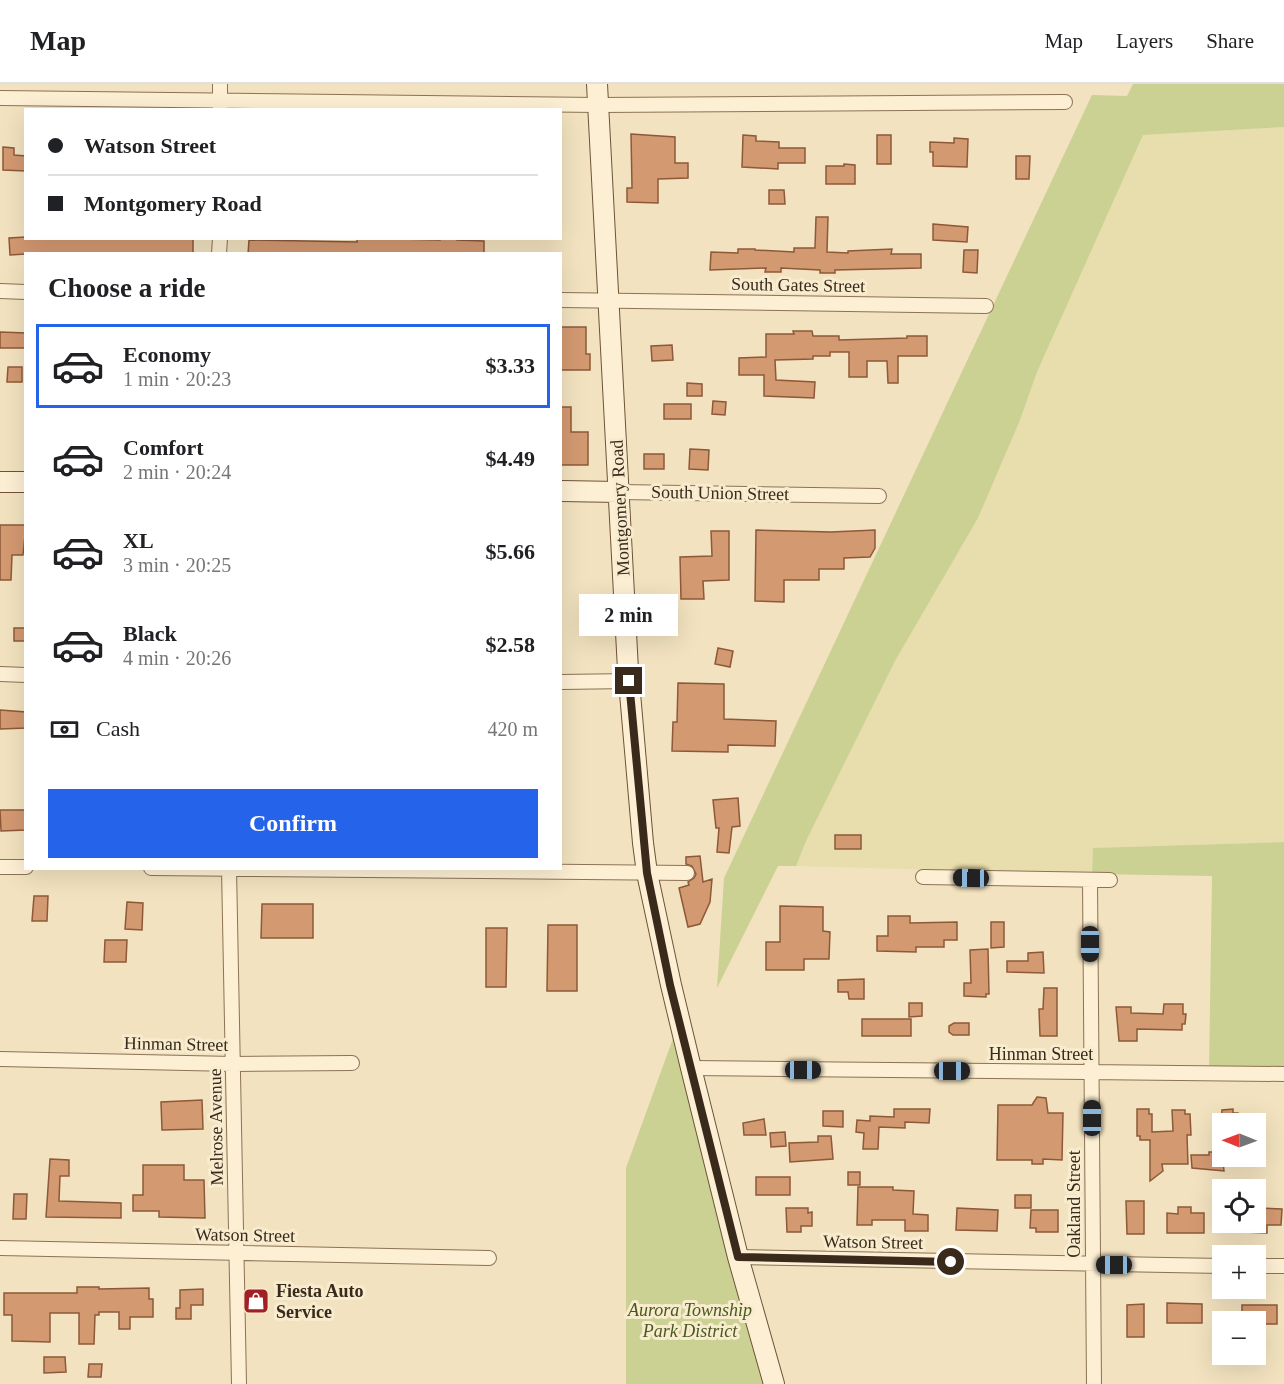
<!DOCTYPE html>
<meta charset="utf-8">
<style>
:root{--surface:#fff;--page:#f2f2f2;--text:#202124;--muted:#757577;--line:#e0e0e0;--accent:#2563eb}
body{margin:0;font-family:"Times New Roman",serif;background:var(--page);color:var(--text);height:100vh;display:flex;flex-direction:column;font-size:22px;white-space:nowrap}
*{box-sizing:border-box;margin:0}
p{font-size:20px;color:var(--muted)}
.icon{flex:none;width:33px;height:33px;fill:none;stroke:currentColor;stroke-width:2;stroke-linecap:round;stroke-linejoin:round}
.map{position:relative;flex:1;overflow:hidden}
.drawer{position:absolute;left:24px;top:168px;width:538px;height:618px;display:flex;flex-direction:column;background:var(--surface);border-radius:0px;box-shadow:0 6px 24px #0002}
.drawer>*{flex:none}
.hud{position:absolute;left:24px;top:24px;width:538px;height:132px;border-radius:0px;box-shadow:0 6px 24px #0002;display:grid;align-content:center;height:132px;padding:0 24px;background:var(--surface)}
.needle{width:39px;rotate:271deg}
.fabs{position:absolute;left:1212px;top:1029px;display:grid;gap:12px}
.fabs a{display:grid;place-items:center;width:54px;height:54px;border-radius:0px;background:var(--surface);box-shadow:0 6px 24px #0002;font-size:30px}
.end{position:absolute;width:27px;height:27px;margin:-14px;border:8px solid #3a2a1c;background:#fff;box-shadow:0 0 0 3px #fff}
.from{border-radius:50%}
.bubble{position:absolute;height:42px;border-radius:0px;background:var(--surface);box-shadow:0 6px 24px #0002;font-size:20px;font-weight:700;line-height:42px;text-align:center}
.car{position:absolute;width:18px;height:36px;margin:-18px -9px;border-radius:8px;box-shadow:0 0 4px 2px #0007;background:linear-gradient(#222 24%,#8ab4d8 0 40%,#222 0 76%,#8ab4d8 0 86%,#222 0)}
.hud b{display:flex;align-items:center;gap:21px;height:57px;font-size:22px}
.hud b+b{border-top:2px solid var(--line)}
.hud i{width:15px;height:15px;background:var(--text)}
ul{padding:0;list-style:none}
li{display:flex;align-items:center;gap:18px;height:84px;margin:0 12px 9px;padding:0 12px;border:3px solid transparent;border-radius:0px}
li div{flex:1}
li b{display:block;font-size:22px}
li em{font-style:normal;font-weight:700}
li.current{border-color:var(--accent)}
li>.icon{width:54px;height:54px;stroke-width:1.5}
h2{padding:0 24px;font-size:27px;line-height:72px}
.pay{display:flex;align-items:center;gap:15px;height:66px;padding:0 24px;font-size:22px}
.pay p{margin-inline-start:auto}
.primary-button{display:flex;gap:12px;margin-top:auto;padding:12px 24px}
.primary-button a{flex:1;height:69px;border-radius:0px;background:var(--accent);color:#fff;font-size:24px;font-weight:700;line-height:69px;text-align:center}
header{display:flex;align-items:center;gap:36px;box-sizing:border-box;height:84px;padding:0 30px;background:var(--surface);border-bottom:2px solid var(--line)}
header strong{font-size:28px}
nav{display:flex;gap:33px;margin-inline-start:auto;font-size:21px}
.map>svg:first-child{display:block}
.farmland{fill:#e8ddac}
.green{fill:#cad192}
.building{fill:#d39971;stroke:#8d5939;stroke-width:1.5}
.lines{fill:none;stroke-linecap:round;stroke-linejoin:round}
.street-casing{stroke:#8c7256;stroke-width:16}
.secondary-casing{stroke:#6e5339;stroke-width:22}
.street{stroke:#fcefd3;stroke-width:14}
.secondary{stroke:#fcefd3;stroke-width:20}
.route{stroke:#3a2a1c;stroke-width:8}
.labels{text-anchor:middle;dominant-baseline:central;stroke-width:6;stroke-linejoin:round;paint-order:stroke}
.street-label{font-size:18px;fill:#3a2a1c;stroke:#f8eccf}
.poi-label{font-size:18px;font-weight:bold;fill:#3a2a1c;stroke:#f8eccf;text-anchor:start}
.park-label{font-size:18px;font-style:italic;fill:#4b5820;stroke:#f8eccf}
</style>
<header>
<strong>Map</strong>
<nav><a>Map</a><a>Layers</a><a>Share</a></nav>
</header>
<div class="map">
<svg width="1284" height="1300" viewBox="0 0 1284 1300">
<rect width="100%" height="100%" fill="#f2e2bf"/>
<path class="farmland" d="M1284,43V758L1093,764L1092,790L796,782L806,757L895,577L978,434L1020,336L1037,288L1143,51Z"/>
<path class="green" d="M1133,0H1284V43L1143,51L1037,288L1020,336L978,434L895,577L806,757L796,782H778L717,904L724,794L1092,11L1127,12Z
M1284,758V987H1209L1212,792L1092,790L1093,764Z
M679,938L774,1300H626V1084Z"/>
<path class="building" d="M631,50L675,53V79H688V94L658,95V119L627,118V104H632Z
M743,51L756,52V57L779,58V64H805V79H778V85L742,83Z
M877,51H891V80H877Z
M954,54L968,55L967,83L933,82V68H930V58L954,59Z
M3,63L14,64V71L26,72V87L3,86Z
M1016,72H1030L1029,95H1016Z
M844,80L855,81V100H826V82H844Z
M769,106H784L785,120H769Z
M816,133H828L827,168L848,169V167L892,165L891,170H921V184L835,186V189H820V186L781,184V188H765L766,184L710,186L711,168L738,169V165H755V166L794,168V164H815Z
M933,140L968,143L967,158L933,156Z
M26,153L193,154V170H26L10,171L9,154Z
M357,154L440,156V154H457V156L484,157V170H248L249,156L357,158Z
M964,166H978L977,189L963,188Z
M561,243H586V270H590V286H561Z
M793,247H812L813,252H839V256L907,254V252H927V272H898V299H888L887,277H867V293H849V268H830V272H813V275L775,276L776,296L815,298L814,314L764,312V291H739V274L766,273V250H794Z
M0,248L26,249V264H0Z
M672,261L673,276L652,277L651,262Z
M8,283H22V298H7Z
M687,299L702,300V312H687Z
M713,317L726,318L725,331L712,330Z
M664,320H691V335H664Z
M561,323H571V348H588V381H561Z
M690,365L709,366L708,386L689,385Z
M644,370H664V385H644Z
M0,441H26L23,471H12L11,496H0Z
M756,446L831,448L875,446V464L870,473L844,474V485H819V496H784V518L755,517Z
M711,447H729V496L703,497L704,515H681L680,473L712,472Z
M14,544H26V557H14Z
M718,564L733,567L730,583L715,580Z
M678,599L724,600V635L776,637L775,662L728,661V668L672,667L673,638H677Z
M0,626L26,628V644L0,645Z
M738,714L740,742L732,743L729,769L717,768L719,744H716L713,716Z
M0,726H26V746L1,747Z
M835,751H861V765H835Z
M700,772L703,798L712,795L710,818L700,840L688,843L679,804L689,801L688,798L694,794L696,790L692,782L686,780V773Z
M34,812H48L47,837H32Z
M127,818L143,819L142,846L125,845Z
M262,820H313V854H261Z
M780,822L823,823V847L830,848L829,875H804V886H766V858H780Z
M888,832H910V839L957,838V856H944V863H916V868L877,867V852H888Z
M991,838H1004V863L991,864Z
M548,841H577V907H547Z
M486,844H507L506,903H486Z
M105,856H127L126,878H104Z
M988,865L989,910H986V913L964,912V899H971L970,866Z
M1043,868L1044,889L1007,888V877H1028V869Z
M864,895V915H849L848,908H838V896Z
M1044,904H1057V952H1040L1039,925H1043Z
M909,919H922V932L909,933Z
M1164,920H1183V930H1186L1185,940H1182V946L1137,945V957H1119L1116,923H1131V929L1163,930Z
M862,935H911V952H862Z
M954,939H969V951H953L949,948V942Z
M1037,1013L1046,1014L1048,1029H1063L1062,1076L1043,1075V1080H1032V1076H997L998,1021H1032Z
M202,1016L203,1045L162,1046L161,1018Z
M894,1025H930L929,1039L905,1038V1044L879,1043L878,1065H863L864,1049L856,1048L857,1036L870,1037V1032L894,1033Z
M1137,1025H1149V1030H1152V1048L1173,1047L1172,1026H1185V1030H1190L1191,1051H1187L1188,1080H1162L1163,1087L1150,1097V1056H1140V1052H1137Z
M1233,1025V1029H1238V1040H1221L1222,1026Z
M823,1027H843V1043L823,1042Z
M764,1035L766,1051H744L743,1039Z
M785,1048L786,1062L771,1063L770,1049Z
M818,1052H831L833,1075L790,1078L789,1059L818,1058Z
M1209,1068H1222L1224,1087L1192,1084L1191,1071H1209Z
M50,1075L69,1076V1092H60L59,1117L121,1119V1134L46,1133Z
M143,1081H184V1096H204L205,1134L159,1133V1127H133V1111H143Z
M848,1088H860V1101H848Z
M756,1093H790V1111H756Z
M858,1103H893V1106L914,1107L913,1130L928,1131V1147H905V1136H872V1141H857Z
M14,1110H27L26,1135H13Z
M1015,1111H1031V1124H1015Z
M1126,1117H1144V1150H1127Z
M1178,1123H1191V1129H1204V1149H1167V1129L1178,1130Z
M786,1124H808V1129L812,1128V1142H801V1148H787Z
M957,1124L998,1126L997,1147L956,1146Z
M1256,1124L1282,1125L1281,1141H1267V1149L1218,1147V1138H1256Z
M1031,1126H1058V1148H1036V1144H1030Z
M77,1203H99V1205L149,1204V1215H153V1233H130V1245H119V1228H99V1231H95L94,1260H79V1229H50V1258L12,1257V1231H4V1209H77Z
M203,1205V1221H191V1235H176V1224H180V1206Z
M1167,1219L1202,1220V1239H1167Z
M1144,1220V1253H1127V1221Z
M1242,1221H1277V1240H1256V1238H1242Z
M44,1273H65L66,1288L44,1289Z
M89,1280H102L101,1293H88Z"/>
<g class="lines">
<defs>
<path id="street" d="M220,0V26
M0,14L598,21L1065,18
M219,170L220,154
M0,207L26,208
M561,216L986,222
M619,408L879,412
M0,590L26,591
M561,598L629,597
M0,783H26
M151,784L687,789
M229,784L239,1300
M923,793L1110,796
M1090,796L1094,1300
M0,975L233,980L352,979
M691,984L1284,990
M0,1164L489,1174
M738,1173L1222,1182
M1256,1182H1284"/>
<path id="secondary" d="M597,0L628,586L643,759L647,789L671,901L691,984L738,1173L774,1300
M0,398H26
M561,407L619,408"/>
</defs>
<use href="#street" class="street-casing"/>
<use href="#secondary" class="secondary-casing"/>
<use href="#street" class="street"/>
<use href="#secondary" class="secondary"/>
</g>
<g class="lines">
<path class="route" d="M629,597L647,789L670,901L738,1173L951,1178"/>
</g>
<defs>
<symbol id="shop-square" viewBox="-11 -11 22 22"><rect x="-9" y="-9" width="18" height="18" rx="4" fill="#a02023" stroke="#f8eccf"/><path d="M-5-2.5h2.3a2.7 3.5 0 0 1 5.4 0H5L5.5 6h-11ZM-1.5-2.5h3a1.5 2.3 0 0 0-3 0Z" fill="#fff"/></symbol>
</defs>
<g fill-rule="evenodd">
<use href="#shop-square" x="241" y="1202" width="30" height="30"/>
</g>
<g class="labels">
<g class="street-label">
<text transform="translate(798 201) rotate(1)">South Gates Street</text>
<text transform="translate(720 409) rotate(1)">South Union Street</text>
<text transform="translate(620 424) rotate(-93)">Montgomery Road</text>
<text transform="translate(176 960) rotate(1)">Hinman Street</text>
<text x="1041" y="970">Hinman Street</text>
<text transform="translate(216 1043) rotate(-91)">Melrose Avenue</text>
<text transform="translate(1074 1120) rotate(-90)">Oakland Street</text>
<text transform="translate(245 1151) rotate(1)">Watson Street</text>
<text transform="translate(873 1158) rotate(1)">Watson Street</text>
</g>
<g class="poi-label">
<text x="276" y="1207">Fiesta Auto<tspan x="276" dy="21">Service</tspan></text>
</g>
<g class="park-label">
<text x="690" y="1226">Aurora Township<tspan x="690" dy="21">Park District</tspan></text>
</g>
</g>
</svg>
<div class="fabs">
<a><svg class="needle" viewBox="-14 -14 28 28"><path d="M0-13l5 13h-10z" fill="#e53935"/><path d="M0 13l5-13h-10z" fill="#757577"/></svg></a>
<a><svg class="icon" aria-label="locate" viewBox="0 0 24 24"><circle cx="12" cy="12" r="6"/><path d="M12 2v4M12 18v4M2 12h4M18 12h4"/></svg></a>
<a>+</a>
<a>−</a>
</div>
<i class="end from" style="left:951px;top:1178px"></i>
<i class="end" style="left:629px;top:597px"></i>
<div class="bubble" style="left:579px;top:510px;width:99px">2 min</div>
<i class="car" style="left:971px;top:794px;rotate:271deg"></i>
<i class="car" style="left:1090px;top:860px;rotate:180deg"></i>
<i class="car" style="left:803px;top:986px;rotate:90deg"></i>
<i class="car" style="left:952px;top:987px;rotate:90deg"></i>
<i class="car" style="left:1092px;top:1034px;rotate:0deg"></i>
<i class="car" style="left:1114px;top:1181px;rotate:270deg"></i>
<div class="hud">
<b><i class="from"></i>Watson Street</b>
<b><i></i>Montgomery Road</b>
</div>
<section class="drawer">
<h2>Choose a ride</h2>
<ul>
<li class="current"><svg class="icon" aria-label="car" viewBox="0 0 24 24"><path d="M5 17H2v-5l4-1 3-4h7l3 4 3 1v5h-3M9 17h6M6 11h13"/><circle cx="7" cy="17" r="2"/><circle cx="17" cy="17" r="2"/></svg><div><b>Economy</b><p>1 min · 20:23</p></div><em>$3.33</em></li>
<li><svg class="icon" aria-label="car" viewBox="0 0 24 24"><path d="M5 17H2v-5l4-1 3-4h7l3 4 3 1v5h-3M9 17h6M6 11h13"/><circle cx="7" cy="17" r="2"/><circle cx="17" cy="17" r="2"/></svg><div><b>Comfort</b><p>2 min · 20:24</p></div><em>$4.49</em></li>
<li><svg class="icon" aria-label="car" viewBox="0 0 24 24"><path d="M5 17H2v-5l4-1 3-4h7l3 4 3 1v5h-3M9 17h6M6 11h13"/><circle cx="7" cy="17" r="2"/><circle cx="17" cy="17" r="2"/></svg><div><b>XL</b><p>3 min · 20:25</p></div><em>$5.66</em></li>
<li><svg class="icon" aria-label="car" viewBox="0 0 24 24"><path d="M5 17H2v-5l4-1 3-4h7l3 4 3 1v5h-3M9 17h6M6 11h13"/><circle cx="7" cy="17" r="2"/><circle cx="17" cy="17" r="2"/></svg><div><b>Black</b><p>4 min · 20:26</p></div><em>$2.58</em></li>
</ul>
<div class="pay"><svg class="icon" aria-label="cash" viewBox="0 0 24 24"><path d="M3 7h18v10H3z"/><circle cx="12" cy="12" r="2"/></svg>Cash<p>420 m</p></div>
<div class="primary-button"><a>Confirm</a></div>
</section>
</div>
